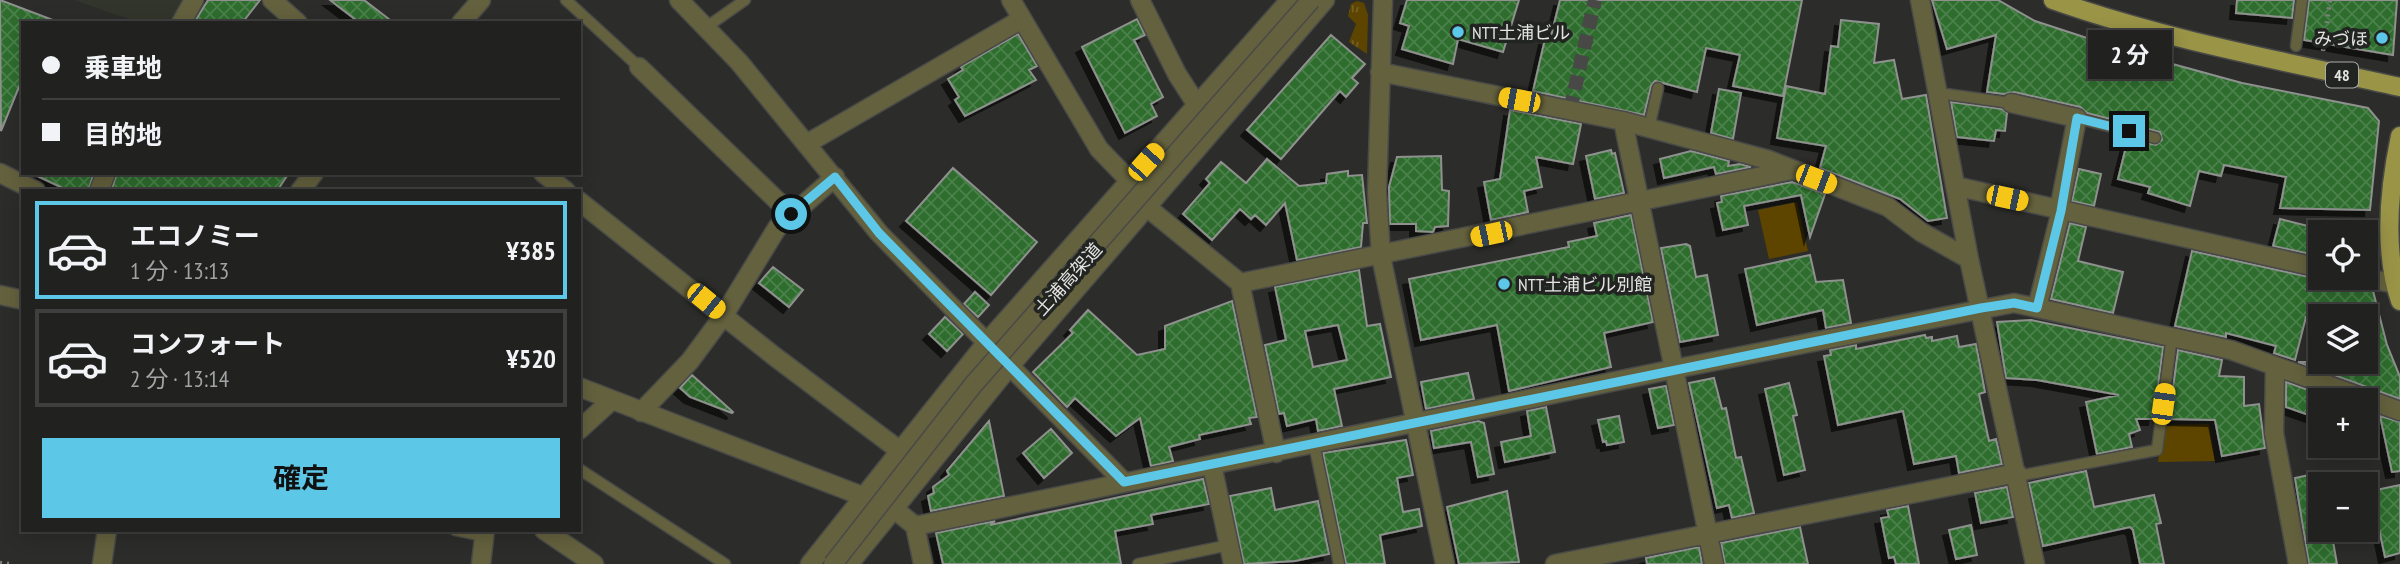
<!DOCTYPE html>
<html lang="ja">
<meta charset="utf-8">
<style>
:root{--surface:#212220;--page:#2d2f2d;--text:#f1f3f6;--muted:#a2a4a5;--line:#3e3f3e;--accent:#5cc7e7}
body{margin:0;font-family:"PT Sans Narrow","Noto Sans JP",sans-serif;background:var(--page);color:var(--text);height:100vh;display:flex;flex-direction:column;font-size:26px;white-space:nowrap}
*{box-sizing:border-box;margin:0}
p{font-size:23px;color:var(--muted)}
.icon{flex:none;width:38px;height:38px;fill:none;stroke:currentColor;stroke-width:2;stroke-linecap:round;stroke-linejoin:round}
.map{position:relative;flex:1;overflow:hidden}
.details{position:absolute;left:21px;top:189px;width:560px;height:343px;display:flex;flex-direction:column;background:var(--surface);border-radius:0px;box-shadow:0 4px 18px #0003,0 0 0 2px var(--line)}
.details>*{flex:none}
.hud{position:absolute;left:21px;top:21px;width:560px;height:154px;border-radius:0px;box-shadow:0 4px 18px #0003,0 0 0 2px var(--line);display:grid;align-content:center;height:154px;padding:0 21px;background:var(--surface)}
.tools{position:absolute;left:2308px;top:220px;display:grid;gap:14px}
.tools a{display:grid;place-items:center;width:70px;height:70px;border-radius:0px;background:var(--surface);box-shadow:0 4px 18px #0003,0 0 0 2px var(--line);font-size:35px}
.end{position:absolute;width:32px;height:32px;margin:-16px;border:9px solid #5cc7e7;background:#111;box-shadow:0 0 0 4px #111}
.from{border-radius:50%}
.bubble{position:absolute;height:49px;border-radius:0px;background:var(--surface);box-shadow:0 4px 18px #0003,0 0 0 2px var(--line);font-size:23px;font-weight:700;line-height:49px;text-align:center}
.car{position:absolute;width:21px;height:42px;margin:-21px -10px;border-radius:9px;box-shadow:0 0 5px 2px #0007;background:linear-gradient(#f5c518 24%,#345 0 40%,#f5c518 0 76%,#345 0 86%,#f5c518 0)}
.hud b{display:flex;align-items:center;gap:24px;height:66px;font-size:26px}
.hud b+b{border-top:2px solid var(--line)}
.hud i{width:18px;height:18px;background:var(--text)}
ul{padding:12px 0 0;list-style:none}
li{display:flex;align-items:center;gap:21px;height:98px;margin:0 14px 10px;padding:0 7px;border:4px solid var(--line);border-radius:0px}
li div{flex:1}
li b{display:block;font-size:26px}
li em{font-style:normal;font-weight:700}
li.active{border-color:var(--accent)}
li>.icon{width:63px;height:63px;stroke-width:1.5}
.action{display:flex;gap:14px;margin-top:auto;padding:14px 21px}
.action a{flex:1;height:80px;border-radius:0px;background:var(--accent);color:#111;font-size:28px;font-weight:700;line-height:80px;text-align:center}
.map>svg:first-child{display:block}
.built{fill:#32352c}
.green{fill:#5d4500}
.park{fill:url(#park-tufts)}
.building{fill:url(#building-cross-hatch);stroke:#8e918e;stroke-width:2;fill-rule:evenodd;filter:url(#shadow)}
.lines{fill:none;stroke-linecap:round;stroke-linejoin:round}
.pedestrian-tunnel{stroke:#484946;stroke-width:14;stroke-dasharray:14 7;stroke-linecap:butt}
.service-casing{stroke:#494a48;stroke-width:13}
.minor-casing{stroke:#494a48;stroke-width:21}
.tertiary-casing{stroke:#494a48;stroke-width:21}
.primary-casing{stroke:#494a48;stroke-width:21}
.path{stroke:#7d7e7c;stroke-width:4.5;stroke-dasharray:2 5;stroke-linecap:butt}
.service{stroke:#64613e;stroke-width:10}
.minor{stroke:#64613e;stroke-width:18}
.tertiary{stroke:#64613e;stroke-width:18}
.primary{stroke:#9a9447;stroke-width:18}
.tertiary-bridge-casing{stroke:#494a48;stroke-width:21;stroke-linecap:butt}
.tertiary-bridge{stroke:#64613e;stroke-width:18}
.route{stroke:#5cc7e7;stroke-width:9}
.poi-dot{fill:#5cc7e7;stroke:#222421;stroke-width:2.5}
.labels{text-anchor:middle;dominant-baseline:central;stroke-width:7;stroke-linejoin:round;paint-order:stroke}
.shield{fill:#222421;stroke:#aaaba9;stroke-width:2}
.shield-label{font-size:16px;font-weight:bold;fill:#e4e5e3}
.poi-label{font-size:18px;fill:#e4e5e3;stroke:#222421;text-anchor:start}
.street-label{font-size:18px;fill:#e4e5e3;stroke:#222421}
</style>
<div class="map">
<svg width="2400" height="564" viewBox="0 0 2400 564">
<defs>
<pattern id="park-tufts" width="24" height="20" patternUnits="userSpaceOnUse" patternTransform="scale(1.75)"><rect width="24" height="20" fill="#5d4500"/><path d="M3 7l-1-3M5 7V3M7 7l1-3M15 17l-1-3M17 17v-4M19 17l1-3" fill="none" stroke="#746025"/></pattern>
<pattern id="building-cross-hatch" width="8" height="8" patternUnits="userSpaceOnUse" patternTransform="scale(1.75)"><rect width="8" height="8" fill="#2d6d2d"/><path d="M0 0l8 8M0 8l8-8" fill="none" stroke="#4b824b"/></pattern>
<filter id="shadow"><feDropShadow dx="-6" dy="6" stdDeviation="0" flood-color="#0009"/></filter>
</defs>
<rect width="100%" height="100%" fill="#2c2d2a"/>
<path class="built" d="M74,0H186L173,23H140Z"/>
<path class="green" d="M1797,202L1808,251L1769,259L1758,210Z
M2209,424L2215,461L2158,462L2164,425Z"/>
<path class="park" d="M1357,1L1364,3L1368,15L1367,54L1349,42L1356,24L1348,16L1351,4Z"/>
<path class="building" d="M0,0L58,22L23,23V77L1,131Z
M208,0H260L242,23H194Z
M330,0H364L394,23H360Z
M1407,0H1519L1503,52L1458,39L1453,64L1402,49L1409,26L1400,23Z
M1560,0H1802L1783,96L1733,86L1740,55L1706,48L1697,92L1655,81L1651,86L1644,115L1533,91L1545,39L1550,40Z
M1932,0H1998L2035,21L2136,54L2242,83L2368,108L2379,121L2370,210L2280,208L2286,177L2224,165L2221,176L2199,171L2190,206L2148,193L2150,187L2118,179L2128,139L2156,145L2162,140L2160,132L2087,113L2080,107L2014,92L2004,94L1987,92L1996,35L1947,49Z
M2237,0H2294L2292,18L2236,13Z
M2309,0H2397L2393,55L2304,40Z
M1137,19L1145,35L1134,40L1163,97L1151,104L1157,116L1125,133L1082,47Z
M1841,20L1879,24L1874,63L1894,60L1902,99L1926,95L1947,218L1928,221L1900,199L1820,168L1826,146L1777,138L1786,86L1825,94L1831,46L1838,47Z
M1018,34L1037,66L1029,70L1036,80L965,116L955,100L959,97L948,79L963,70L961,67Z
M1331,35L1365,64L1352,78L1358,83L1346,97L1340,91L1281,159L1247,130Z
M1719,89L1741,93L1733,139L1711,133Z
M1951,102L2002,109L2007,113L2005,131L1996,130L1994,141L1957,137Z
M1510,110L1581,124L1573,164L1536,157L1542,187L1524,191L1528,212L1491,220L1484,182L1500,179Z
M1611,150L1612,154L1615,153L1624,193L1595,199L1586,156Z
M1691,151L1729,161L1728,166L1740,164L1751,167L1716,174L1714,167L1664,178L1660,159Z
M1441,156L1442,190L1449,191L1448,226L1435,227L1433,232L1416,231V224H1390L1389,187L1397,157Z
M1267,159L1299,186L1326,183L1327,174L1348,171V176L1362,175L1367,223H1363L1361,247L1297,260L1285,203L1266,225L1255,215L1251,219L1240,209L1212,240L1183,214L1210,183L1206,179L1221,162L1246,183Z
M953,168L1037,242L991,295L906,221Z
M2079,169L2101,174L2094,206L2072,201Z
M31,173H94L88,191H69Z
M117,173H289L277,191H111Z
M1792,182L1825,194L1810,237L1801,195L1744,206L1748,225L1723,230L1717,203L1722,202L1721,196Z
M1631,215L1653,322L1604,333L1611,367L1509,391L1497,325L1421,340L1409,279L1569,247L1568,242L1597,236L1594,223Z
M2280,219L2320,229V256L2273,246Z
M2070,223L2086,227L2078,261L2123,272L2113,313L2051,299Z
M1686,244L1690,246L1696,277L1707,275L1718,335L1680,342L1661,248Z
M2192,251L2318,279L2356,283L2373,291L2387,345L2400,377V399L2298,362H2366V317H2306L2295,360L2274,353L2276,346L2226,333V337L2175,326Z
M1810,255L1816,282L1843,280L1851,323L1826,328L1823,310L1757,325L1745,269Z
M773,267L803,290L789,307L759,283Z
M1359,270L1367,326L1380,324L1391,377L1334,389L1342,426L1318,431L1316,419L1287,426L1284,413L1279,414L1265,345L1286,340L1275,287ZM1338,325L1347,360L1313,367L1305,331Z
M975,292L989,305L978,317L964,304Z
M1232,301L1257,417L1249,418L1251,424L1199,435L1200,439L1169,447L1173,461L1151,466L1140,418L1116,436L1075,398L1067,407L1033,372L1073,333L1070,330L1088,310L1137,355L1165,349V326Z
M945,317L963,334L947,351L929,334Z
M2031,320L2163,347L2154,419H2136L2140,430L2129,434L2132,447L2097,454L2086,402L2119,395L2037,380L2006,378L1997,322Z
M1925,335L1926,338L1932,337V341L1957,336L1959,347L1976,344L1985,392L1979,394L1989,441L1996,439L2002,464L1959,473L1956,456L1914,464L1903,411L1838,425L1824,356L1831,355L1830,350L1856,345V349Z
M2178,350L2222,360L2219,376L2244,377V406L2259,404L2265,448L2222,456L2215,420L2169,419Z
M1468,373L1474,399L1426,409L1421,382Z
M692,375L733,412L732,413L690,397L680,388Z
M1714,378L1722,409L1726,408L1736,458L1741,457L1754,513L1732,518L1729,505L1717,508L1689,383Z
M2286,382L2338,401H2320V419L2286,407Z
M1789,383L1797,415L1793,416L1805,470L1784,475L1765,389Z
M1666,386L1674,425L1658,428L1649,389Z
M1546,407L1555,452L1505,462L1501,442L1531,436L1527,411Z
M1619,416L1624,442L1607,445L1606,441L1603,442L1598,420Z
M2380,416L2400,422V471L2392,472Z
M989,421L1004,496L931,511L928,496L934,493L933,487L949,475L947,471Z
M1478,421L1484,423L1494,474L1478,477L1471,442L1434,448L1431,431Z
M1051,429L1072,453L1044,478L1023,453Z
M1406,440L1413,475L1397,478L1403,512L1419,509L1422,526L1380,535L1385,564H1346L1323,453Z
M2086,471L2094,507L2154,495L2161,523L2156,524L2164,564H2140L2133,530L2130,527L2043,546L2029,483Z
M2314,474L2320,485V530H2331L2337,564H2309L2295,478Z
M1203,479L1209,504L1151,515L1153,524L1115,531L1121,564H943L936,533L995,521L990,525Z
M2400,485V553L2385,557L2371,491Z
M2007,487L2013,517L1981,523L1975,493Z
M1271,488L1275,510L1318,501L1329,554L1295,561L1244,564L1230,496Z
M1507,491L1519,562L1459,564L1447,507Z
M1908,506L1919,564H1896L1894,557L1889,558L1881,518L1889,517L1887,510Z
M1971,525L1977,555L1956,559L1949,530Z
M1800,527L1808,564H1725L1721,543Z
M1699,547L1702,564H1647L1646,558Z"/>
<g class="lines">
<path class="pedestrian-tunnel" d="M1570,110L1595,0"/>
<defs>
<path id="service" d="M566,0L639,67
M708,26L745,0
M2296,46L2302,0
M1938,93L2011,103
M2077,118L2155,138
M1649,128L1658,88
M1314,444L1339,564
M579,469L725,564
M2018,476L2157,450L2172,336
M455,530L483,536
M1138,564L1229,545"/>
<path id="minor" d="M272,0L298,23
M679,0L739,62L879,233L1124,482
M1011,0L1099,149L1130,181L1148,208L1240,283L1276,453
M1140,0L1177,74L1197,105
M1383,0L1377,192L1381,256L1445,564
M1920,0L1969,259L2035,564
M181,23L194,0
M461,23L481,0
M639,67L791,214
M1380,72L1623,121L1769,160L1888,207L1921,232L1969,259
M2011,103L2077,118L2059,210
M1623,121L1714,564
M808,143L1022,19
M0,173L36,191
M543,173L566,191
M1955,186L2320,268
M99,191L106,173
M300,191L314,173
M579,201L774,356L899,450
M2366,278L2396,284
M1240,283L1792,170
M0,295L23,300
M2037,308L2061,211
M2275,366L2274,433L2298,564
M641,412L690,361L724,315L777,228L835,177
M579,430L612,400
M1212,465L1233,564
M893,508L915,526L1674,369L2014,303L2231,350L2400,411
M915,526L923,564
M544,530L594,564
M481,564L485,530
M1555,564L2017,473"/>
<path id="tertiary" d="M579,387L870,499
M102,564L107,530
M810,564L987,342L1290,0
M849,564L1009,367L1325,0"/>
<path id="primary" d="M2053,0C2166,40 2283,61 2400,87
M2400,136C2389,188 2383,250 2400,301"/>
</defs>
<use href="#service" class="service-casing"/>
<use href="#minor" class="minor-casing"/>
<use href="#tertiary" class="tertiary-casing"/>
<use href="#primary" class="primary-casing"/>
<path class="path" d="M2323,51L2330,0
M0,563L9,564"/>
<use href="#service" class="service"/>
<use href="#minor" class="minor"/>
<use href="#tertiary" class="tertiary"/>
<use href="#primary" class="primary"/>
<defs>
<path id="tertiary-bridge" d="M833,564L973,385L1311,0"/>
</defs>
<use href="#tertiary-bridge" class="tertiary-bridge-casing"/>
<use href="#tertiary-bridge" class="tertiary-bridge"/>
</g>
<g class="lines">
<path class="route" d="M791,214L835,177L879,233L1124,482L1981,308L2014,303L2037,308L2061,211L2077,118L2129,131"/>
</g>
<g class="poi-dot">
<circle cx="1458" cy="32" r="7"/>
<circle cx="2382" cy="38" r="7"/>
<circle cx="1504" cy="284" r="7"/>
</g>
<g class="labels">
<rect class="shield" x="2326" y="62.5" width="32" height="25" rx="5"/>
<g class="shield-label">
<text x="2342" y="75">48</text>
</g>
<g class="poi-label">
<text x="1472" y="32">NTT土浦ビル</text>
<text x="2368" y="38" text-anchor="end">みづほ</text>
<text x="1518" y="284">NTT土浦ビル別館</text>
</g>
<g class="street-label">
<text transform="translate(1068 279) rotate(-48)">土浦高架道</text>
</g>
</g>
</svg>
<div class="tools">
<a><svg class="icon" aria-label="locate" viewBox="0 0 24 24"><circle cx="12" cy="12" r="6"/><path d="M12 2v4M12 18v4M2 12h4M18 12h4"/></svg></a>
<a><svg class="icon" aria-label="layers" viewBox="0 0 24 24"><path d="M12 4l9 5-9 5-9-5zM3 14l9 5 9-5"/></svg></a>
<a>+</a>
<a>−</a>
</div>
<i class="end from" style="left:791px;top:214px"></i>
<i class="end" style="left:2129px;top:131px"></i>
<div class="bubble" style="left:2088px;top:30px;width:84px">2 分</div>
<i class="car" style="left:1519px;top:100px;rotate:281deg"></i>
<i class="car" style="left:1146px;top:162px;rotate:42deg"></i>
<i class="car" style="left:1816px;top:179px;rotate:111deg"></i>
<i class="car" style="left:2007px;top:198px;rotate:102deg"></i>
<i class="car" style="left:1491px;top:234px;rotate:258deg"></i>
<i class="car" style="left:706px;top:301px;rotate:129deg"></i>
<i class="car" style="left:2163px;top:404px;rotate:8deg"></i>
<div class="hud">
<b><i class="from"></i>乗車地</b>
<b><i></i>目的地</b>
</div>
<section class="details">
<ul>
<li class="active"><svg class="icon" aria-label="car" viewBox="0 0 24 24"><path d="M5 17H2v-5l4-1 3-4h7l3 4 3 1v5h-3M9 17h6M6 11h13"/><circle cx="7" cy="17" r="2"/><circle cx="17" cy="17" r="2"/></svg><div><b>エコノミー</b><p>1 分 · 13:13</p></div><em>¥385</em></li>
<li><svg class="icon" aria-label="car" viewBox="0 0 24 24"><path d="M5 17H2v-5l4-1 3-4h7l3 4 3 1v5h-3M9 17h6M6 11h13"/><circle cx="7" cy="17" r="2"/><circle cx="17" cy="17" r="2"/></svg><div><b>コンフォート</b><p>2 分 · 13:14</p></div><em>¥520</em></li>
</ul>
<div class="action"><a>確定</a></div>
</section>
</div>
